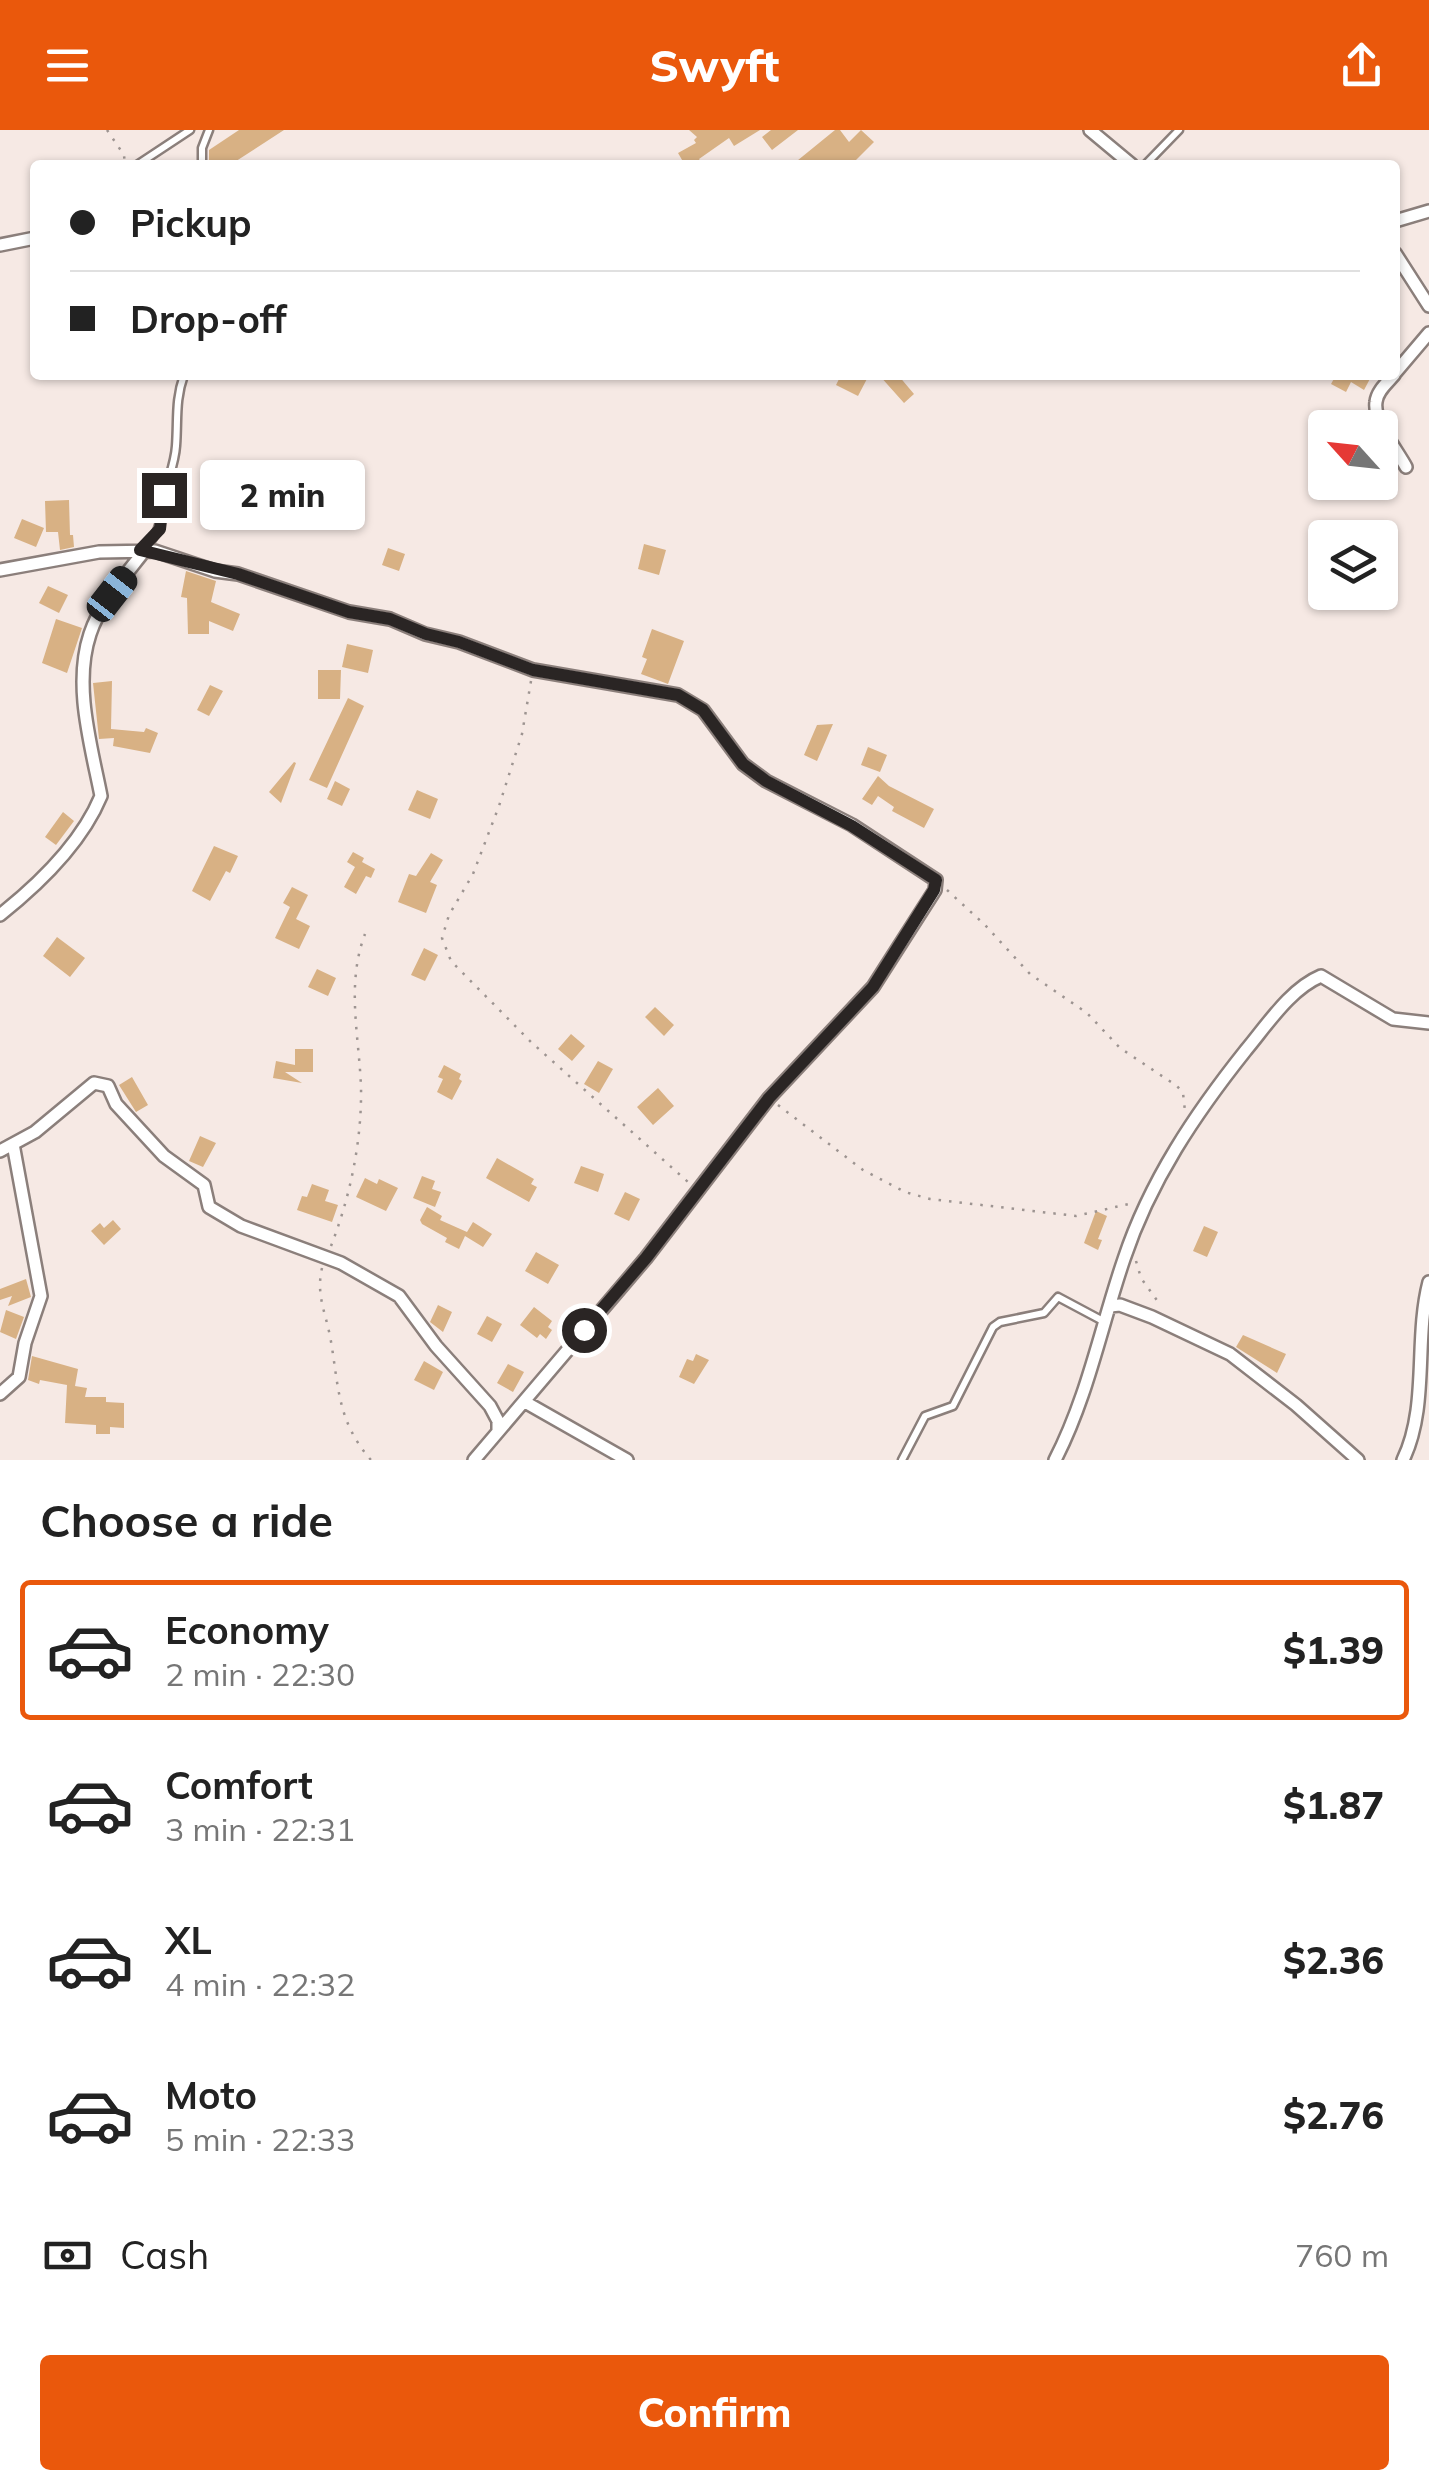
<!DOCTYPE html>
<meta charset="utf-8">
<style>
:root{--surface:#fff;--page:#f6f6f6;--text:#222;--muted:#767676;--line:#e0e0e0;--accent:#ea580c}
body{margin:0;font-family:Mulish,sans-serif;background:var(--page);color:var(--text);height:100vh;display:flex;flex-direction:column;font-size:38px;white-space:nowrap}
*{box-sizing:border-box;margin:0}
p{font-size:32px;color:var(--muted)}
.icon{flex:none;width:55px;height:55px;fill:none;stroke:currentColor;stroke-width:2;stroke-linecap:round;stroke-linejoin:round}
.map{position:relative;height:1330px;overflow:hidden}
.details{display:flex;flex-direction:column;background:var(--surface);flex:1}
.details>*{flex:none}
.banner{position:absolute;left:30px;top:30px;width:1370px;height:220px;border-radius:10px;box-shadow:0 2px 8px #0004;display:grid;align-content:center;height:220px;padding:0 40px;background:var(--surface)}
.needle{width:65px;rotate:297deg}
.tools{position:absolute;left:1308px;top:280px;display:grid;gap:20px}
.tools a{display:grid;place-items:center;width:90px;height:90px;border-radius:10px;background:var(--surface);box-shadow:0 2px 8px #0004;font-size:50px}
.end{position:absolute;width:45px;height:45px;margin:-22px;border:12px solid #2a2524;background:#fff;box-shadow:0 0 0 5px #fff}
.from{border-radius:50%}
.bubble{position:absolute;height:70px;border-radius:10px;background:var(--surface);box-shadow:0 2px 8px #0004;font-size:32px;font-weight:800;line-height:70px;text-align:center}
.car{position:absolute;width:30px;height:60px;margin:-30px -15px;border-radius:12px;box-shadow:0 0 8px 2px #0007;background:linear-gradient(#222 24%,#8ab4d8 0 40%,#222 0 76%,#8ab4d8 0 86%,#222 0)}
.banner b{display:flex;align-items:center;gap:35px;height:95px;font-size:38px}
.banner b+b{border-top:2px solid var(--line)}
.banner i{width:25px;height:25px;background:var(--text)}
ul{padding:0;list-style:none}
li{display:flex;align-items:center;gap:30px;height:140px;margin:0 20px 15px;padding:0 20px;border:5px solid transparent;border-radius:10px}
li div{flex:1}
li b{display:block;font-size:38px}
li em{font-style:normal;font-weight:800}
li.current{border-color:var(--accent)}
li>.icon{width:90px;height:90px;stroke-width:1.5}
h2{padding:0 40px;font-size:45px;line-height:120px}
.pay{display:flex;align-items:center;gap:25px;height:110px;padding:0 40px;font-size:38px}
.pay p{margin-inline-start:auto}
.action{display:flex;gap:20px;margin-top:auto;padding:20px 40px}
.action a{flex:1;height:115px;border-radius:10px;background:var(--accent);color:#fff;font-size:40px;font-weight:800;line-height:115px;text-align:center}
header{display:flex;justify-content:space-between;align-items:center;height:130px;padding:0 40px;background:var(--accent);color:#fff;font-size:45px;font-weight:800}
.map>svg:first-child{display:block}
.building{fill:#d8b184}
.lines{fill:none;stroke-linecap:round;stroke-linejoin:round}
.service-casing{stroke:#8b7f7b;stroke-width:11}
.minor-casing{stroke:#8b7f7b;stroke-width:16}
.path{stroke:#9d9491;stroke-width:2.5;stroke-dasharray:2.5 8;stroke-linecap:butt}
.service{stroke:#fff;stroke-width:6}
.minor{stroke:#fff;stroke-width:11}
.route{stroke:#2a2524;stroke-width:12}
</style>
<header><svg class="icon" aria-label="menu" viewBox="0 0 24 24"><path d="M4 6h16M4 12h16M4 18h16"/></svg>Swyft<svg class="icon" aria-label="share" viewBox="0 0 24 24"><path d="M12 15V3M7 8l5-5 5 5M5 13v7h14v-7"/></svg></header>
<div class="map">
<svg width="1429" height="1330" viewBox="0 0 1429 1330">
<rect width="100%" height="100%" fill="#f6e9e4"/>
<path class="building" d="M239,0H284L230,35H209V20Z
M689,0H760L734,16L729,8L699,29L703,35H685L678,23L696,13L694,10L697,7Z
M771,0H798L772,20L762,7Z
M835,0H840L849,12L861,0L874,12L851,35H792Z
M841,245H869L858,266L836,255Z
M879,245H898L914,264L904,273Z
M1336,245H1372L1364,260L1351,252L1346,262L1331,254Z
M69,370L70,405H73L74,417L60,420L58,402H46L45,371Z
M22,389L44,398L36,417L14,408Z
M644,414L666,420L659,445L638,439Z
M388,418L405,424L399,441L382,435Z
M186,441L216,451L211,472L240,484L233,501L209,491V504H188L187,468L181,467Z
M48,456L68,465L59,483L39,473Z
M56,489L82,498L67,543L42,533Z
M652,499L684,511L668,554L641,544L647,529L642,527Z
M347,514L373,520L368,543L342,537Z
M318,540H341L340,569H318Z
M112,551L111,599L144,602L146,598L158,603L150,623L113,616L114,608L99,609L93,553Z
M210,555L223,561L209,586L197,580Z
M348,568L364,576L327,658L309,650Z
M833,594L817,631L804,625L817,595Z
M868,617L887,625L880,642L861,635Z
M294,632L296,633L281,673L269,662Z
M878,646L889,656L934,679L924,698L892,681L894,677L878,666L872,675L862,669Z
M335,651L350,659L342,676L327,669Z
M417,660L438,669L430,689L408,680Z
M63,682L74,691L56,715L45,707Z
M214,716L238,726L230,743L226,741L210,771L192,761Z
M353,722L364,728L362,732L375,739L371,748L366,746L356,764L344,757L355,737L347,732Z
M431,723L443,730L430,752L437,755L426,783L398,772L409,744L416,746Z
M292,757L308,765L296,789L310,796L299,819L275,808L290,777L283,773Z
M57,807L85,828L70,847L43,826Z
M424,818L438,825L425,851L411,845Z
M317,839L336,848L328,866L308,857Z
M655,877L674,895L664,906L645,887Z
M571,904L585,916L572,931L558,919Z
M295,919H313V942H285L302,953L273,948L276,931L295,935Z
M598,931L613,939L599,963L584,954Z
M444,935L461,944L459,949L462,951L452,970L437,962L443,949L438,947Z
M132,947L148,975L136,982L119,955Z
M658,958L674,976L653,995L637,977Z
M200,1006L216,1013L203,1037L189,1031Z
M497,1028L534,1049L531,1054L537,1057L529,1072L486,1048Z
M581,1036L604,1044L598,1062L574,1053Z
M422,1046L435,1051L432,1059L441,1062L435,1077L413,1068Z
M365,1048L377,1054L379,1049L398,1058L386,1081L356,1067Z
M312,1054L329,1060L325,1071L338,1075L332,1092L297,1080L302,1066L307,1067Z
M625,1062L640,1069L629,1091L614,1084Z
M427,1077L442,1086L440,1090L467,1102L473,1092L492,1104L483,1117L465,1106L459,1119L445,1112L447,1108L422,1094L420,1090Z
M1096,1081L1107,1086L1098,1109L1102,1110L1098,1120L1084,1113Z
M113,1090L121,1099L104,1115L91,1101L100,1093L104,1098Z
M1204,1096L1218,1102L1207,1127L1193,1121Z
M536,1122L559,1135L548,1154L525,1141Z
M26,1149L31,1167L8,1176L12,1166L0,1170V1159Z
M438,1175L452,1182L443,1202L430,1192Z
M534,1177L552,1191L548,1197L552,1200L546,1209L540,1204L537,1208L520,1195Z
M6,1180L24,1187L16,1209L0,1202Z
M487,1186L502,1194L492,1212L477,1204Z
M1243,1205L1286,1224L1277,1243L1236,1217Z
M696,1224L709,1230L694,1254L679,1247L687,1229L693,1231Z
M32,1226L78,1239L75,1256L87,1258L85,1267H106V1272L124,1273V1298L110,1297V1304H96V1295L65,1293L67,1255L40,1250L39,1254L28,1250Z
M424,1231L443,1242L434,1260L414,1250Z
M508,1234L524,1242L513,1262L497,1253Z"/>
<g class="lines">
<defs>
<path id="service" d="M137,35L190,0
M202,35V18L209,0
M1145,35L1179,0
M143,419C163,402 160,386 165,362C169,346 175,332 176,316C178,290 175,270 184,245
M902,1330L925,1286L953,1276L993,1197L1000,1192L1044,1183L1058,1167L1103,1191"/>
<path id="minor" d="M1090,0L1132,35
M1395,91L1429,81
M0,115L35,108
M1395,123L1429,176
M1395,243L1429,203
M1394,245C1387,253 1377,261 1376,272C1373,291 1397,320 1406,337
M0,440L99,422L155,421L215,441L238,444L349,482L390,489L425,504L459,512L533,540L678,565L703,580L743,634L766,651L852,695L936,750L935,760L873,857L769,968L646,1128L474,1330
M0,785C39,754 82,712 101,666C91,615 73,555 90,504C100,473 125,446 145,420
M0,1021L35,1002L94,953L108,956L116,974L164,1026L204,1055L209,1077L241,1096L341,1133L399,1166L436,1216L490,1276L498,1291V1301
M1110,1176L1120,1175L1152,1187L1230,1224L1296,1275L1358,1330
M0,1264L19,1247L25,1213L41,1166L13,1014
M525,1272L627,1330
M1055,1330C1088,1266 1101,1196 1124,1129C1150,1051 1195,984 1246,920C1267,895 1290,859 1321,846L1393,889L1429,893
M1403,1330C1429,1276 1414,1210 1429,1152"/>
</defs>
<use href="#service" class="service-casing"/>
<use href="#minor" class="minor-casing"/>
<path class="path" d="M107,0L124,25L125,35
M531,551L522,604L499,676L473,744L449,785L442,808L451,831L531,912L688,1052
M947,760L985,795L1030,844L1087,883L1120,918L1177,956L1183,963L1185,981
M778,975L863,1040L905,1062L930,1069L1076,1086L1133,1073
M331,1116C350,1067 362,1011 361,957C359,905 346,854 365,804
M1136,1131L1141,1148L1161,1176
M322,1138C316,1164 325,1181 330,1206C339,1255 336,1290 371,1330"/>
<use href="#service" class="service"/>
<use href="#minor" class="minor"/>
</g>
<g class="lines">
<path class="route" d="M164,365L160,399L140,420L238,444L349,482L390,489L426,504L459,512L533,540L678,565L703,580L743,634L766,651L852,696L936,750L934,760L873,857L769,968L646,1128L584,1200"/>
</g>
</svg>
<div class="tools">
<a><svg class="needle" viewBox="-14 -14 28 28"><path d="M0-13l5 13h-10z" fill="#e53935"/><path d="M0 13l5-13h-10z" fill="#767676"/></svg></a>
<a><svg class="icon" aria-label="layers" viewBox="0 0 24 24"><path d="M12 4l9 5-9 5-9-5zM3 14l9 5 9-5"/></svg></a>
</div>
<i class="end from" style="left:584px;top:1200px"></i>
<i class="end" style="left:164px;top:365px"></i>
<div class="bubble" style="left:200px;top:330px;width:165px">2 min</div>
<i class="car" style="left:112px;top:464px;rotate:38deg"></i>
<div class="banner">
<b><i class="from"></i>Pickup</b>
<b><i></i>Drop-off</b>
</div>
</div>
<section class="details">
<h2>Choose a ride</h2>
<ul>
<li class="current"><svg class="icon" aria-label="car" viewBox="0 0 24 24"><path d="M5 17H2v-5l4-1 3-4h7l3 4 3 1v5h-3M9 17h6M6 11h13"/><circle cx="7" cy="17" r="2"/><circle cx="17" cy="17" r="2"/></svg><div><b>Economy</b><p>2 min · 22:30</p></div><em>$1.39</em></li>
<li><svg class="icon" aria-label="car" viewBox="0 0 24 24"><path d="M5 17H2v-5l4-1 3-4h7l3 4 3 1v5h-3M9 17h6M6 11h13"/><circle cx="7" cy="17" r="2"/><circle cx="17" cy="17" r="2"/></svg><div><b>Comfort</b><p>3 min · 22:31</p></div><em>$1.87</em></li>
<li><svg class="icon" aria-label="car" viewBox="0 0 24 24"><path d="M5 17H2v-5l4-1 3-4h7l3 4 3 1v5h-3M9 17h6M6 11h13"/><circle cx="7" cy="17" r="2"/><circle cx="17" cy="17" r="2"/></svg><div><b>XL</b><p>4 min · 22:32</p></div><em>$2.36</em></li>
<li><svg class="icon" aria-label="car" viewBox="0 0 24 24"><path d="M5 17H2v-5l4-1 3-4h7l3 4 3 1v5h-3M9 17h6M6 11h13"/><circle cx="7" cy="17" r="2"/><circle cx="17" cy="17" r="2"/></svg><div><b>Moto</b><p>5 min · 22:33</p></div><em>$2.76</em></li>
</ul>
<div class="pay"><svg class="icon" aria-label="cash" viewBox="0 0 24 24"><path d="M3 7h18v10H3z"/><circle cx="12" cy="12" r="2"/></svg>Cash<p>760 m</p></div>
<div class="action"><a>Confirm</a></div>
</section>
